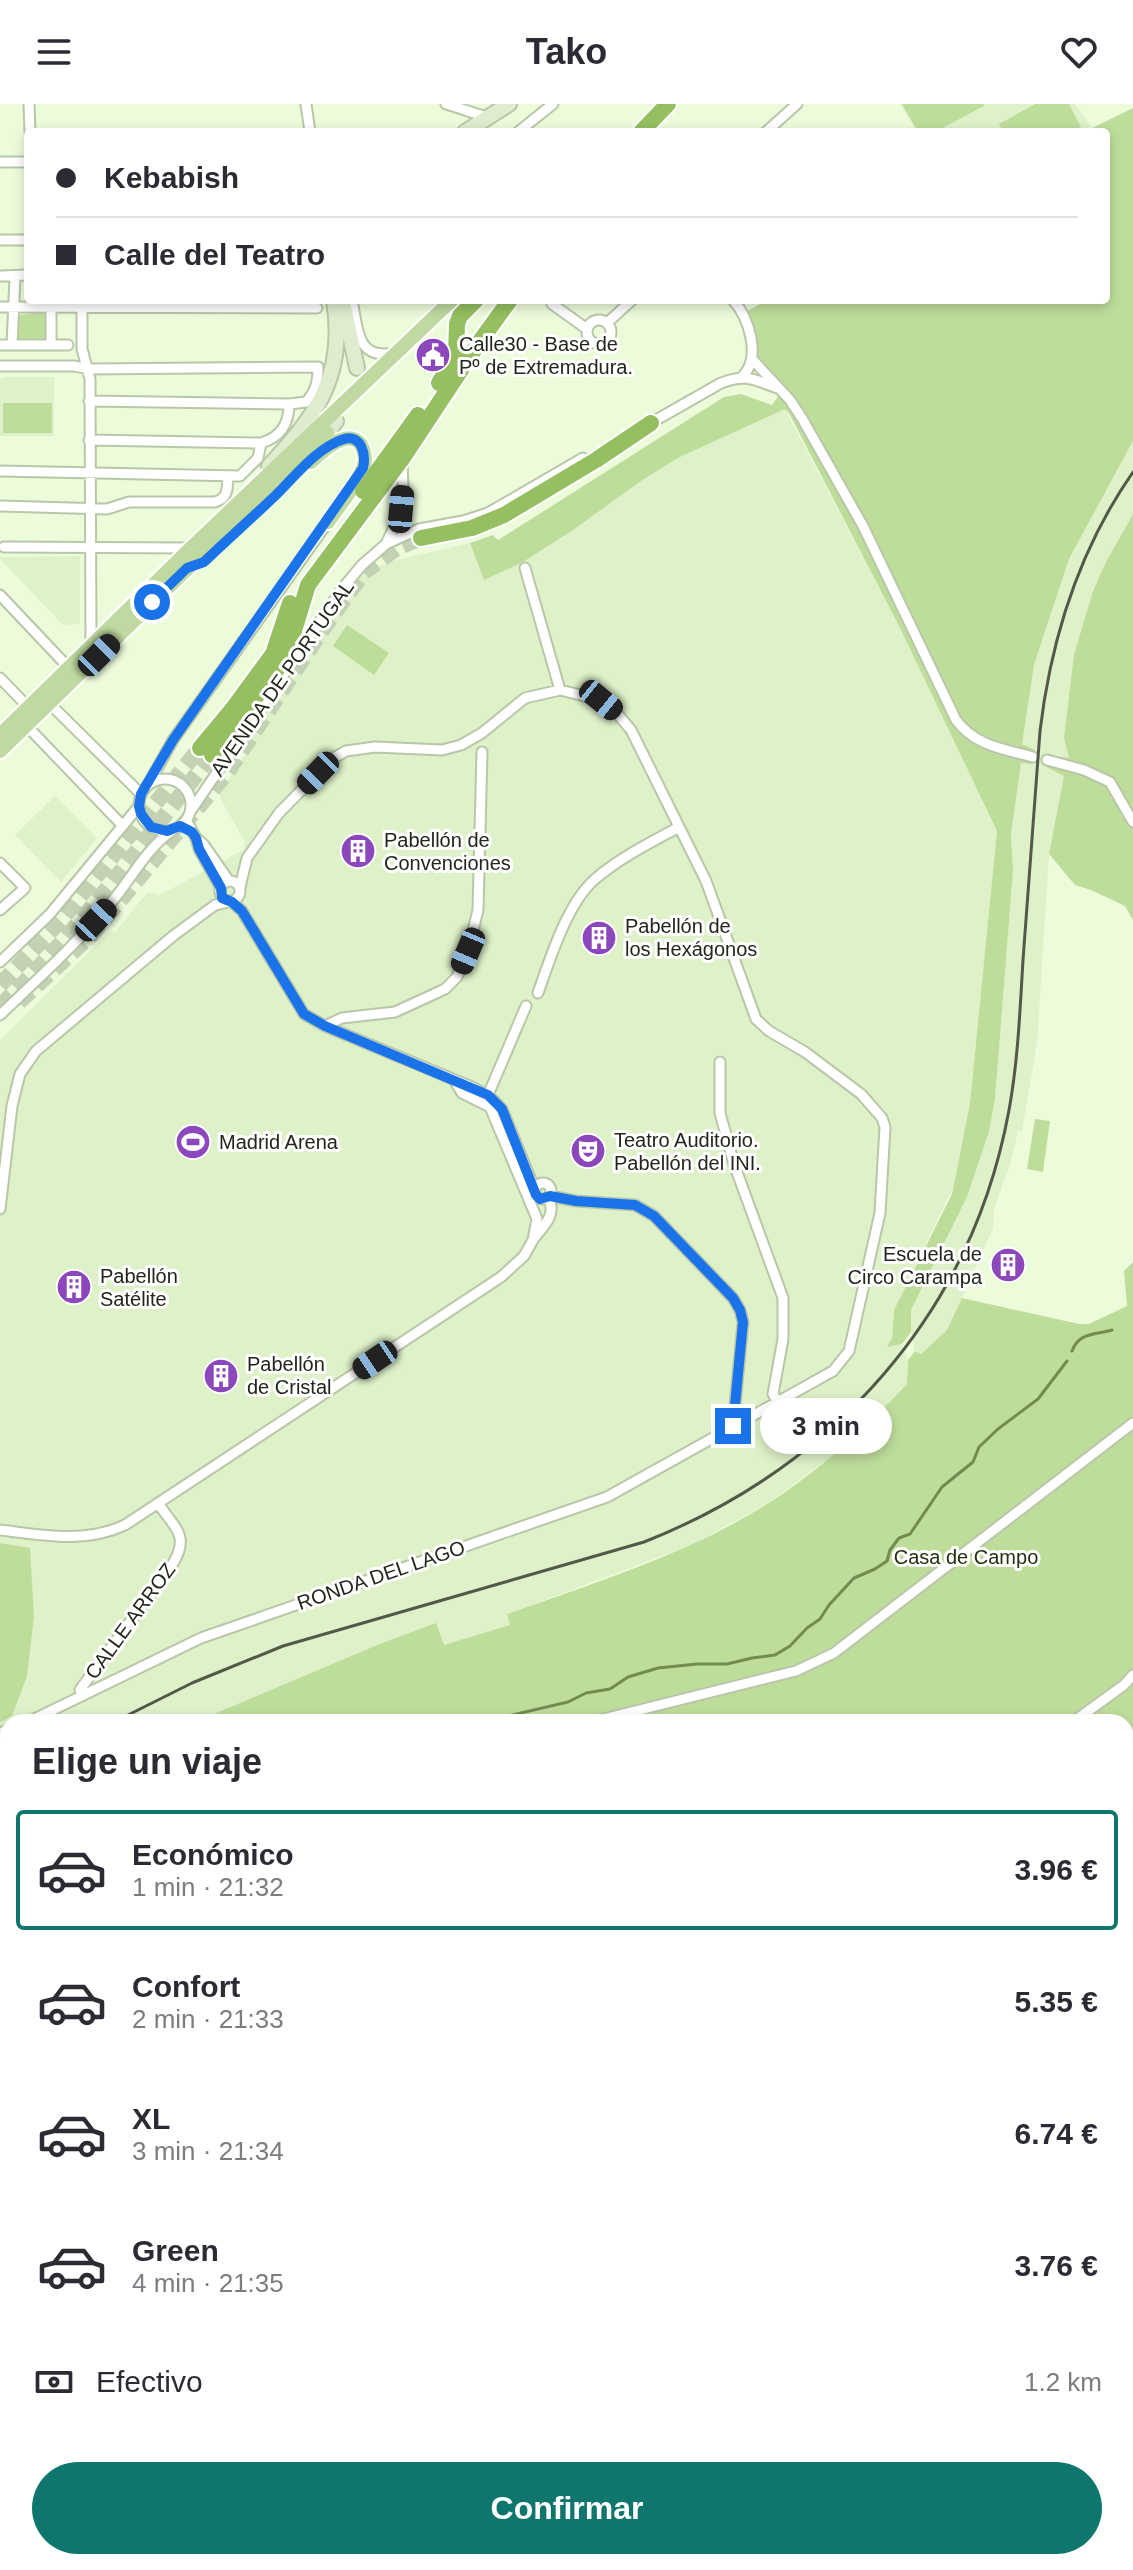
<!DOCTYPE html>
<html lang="es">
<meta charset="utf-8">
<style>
:root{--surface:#fff;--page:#f2f2f3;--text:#2b2b33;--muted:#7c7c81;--line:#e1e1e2;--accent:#0f766e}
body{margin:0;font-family:Helvetica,sans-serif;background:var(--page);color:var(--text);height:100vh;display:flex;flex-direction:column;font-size:30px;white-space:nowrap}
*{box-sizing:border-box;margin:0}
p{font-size:26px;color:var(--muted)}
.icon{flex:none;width:44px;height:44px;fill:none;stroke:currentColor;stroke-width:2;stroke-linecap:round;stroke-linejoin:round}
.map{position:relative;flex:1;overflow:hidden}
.details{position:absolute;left:0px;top:1610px;width:1134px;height:856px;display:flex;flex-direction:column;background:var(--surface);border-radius:24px 24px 0 0;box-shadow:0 4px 12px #0003}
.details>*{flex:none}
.banner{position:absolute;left:24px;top:24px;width:1086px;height:176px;border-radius:8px;box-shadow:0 4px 12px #0003;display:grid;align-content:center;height:176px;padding:0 32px;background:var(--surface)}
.end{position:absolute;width:36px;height:36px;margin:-18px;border:10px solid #1a73e8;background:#fff;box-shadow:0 0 0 4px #fff}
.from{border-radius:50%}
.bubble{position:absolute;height:56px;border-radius:28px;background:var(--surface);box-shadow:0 4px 12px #0003;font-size:26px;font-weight:700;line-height:56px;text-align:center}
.car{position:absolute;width:24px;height:48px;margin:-24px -12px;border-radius:10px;box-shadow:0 0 6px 2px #0007;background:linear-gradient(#222 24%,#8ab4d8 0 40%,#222 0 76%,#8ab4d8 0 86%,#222 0)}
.banner b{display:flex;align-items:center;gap:28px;height:76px;font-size:30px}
.banner b+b{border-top:2px solid var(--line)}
.banner i{width:20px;height:20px;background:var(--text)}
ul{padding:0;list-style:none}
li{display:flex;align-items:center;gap:24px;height:120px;margin:0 16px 12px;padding:0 16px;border:4px solid transparent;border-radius:8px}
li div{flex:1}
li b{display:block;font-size:30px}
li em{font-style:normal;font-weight:700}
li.on{border-color:var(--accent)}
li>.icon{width:72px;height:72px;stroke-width:1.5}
h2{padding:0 32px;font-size:36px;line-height:96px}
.pay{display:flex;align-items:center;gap:20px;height:88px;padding:0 32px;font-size:30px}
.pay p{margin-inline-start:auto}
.action{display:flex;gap:16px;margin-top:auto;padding:16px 32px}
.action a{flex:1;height:92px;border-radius:48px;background:var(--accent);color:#fff;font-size:32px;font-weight:700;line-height:92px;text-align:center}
header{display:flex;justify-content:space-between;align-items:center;height:104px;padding:0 32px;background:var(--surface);font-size:36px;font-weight:700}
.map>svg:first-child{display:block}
.built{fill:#def1c9}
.green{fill:#bedd9b}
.water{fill:#93b668;stroke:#718b51;stroke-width:2}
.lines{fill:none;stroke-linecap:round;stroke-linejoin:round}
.stream{stroke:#718b51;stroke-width:3}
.motorway-tunnel{stroke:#c3d1b5;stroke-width:16;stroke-dasharray:16 8;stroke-linecap:butt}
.minor-casing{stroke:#b8c7a8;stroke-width:13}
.secondary-casing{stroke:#b8c7a8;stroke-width:18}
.primary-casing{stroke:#fff;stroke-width:18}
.motorway-casing{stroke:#fff;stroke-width:20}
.minor{stroke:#fff;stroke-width:9}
.secondary{stroke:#dfeccf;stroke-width:14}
.primary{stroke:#bfd9a0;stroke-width:14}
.motorway{stroke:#95bf60;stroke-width:16}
.rail{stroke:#525949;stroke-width:3}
.route{stroke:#1a73e8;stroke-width:10}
.labels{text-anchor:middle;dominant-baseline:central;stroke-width:6;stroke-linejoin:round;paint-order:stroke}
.poi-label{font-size:20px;fill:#21261b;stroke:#fff;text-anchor:start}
.street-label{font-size:20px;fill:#21261b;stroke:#fff}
.park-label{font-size:20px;fill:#233110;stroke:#fff}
</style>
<header><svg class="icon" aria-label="menu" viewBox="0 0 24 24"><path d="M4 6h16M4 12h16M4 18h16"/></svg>Tako<svg class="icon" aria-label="heart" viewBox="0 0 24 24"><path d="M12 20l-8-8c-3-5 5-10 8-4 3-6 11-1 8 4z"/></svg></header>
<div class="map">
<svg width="1133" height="2466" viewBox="0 0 1133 2466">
<rect width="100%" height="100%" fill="#ecfcdb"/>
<path class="built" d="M900,0H1075L1091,22L1081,28H917Z
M3,273H54V332H0V275Z
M785,305L899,522L997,727L970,999L953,1083L894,1206L892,1234L889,1243L902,1240L908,1256L907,1280L868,1320L828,1355L765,1401L691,1441L507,1510L510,1521L443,1542L435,1520L382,1539L195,1618H8V1702L6,1703L0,1692V936L109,828L116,827L147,789L152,788L158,792L243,746L245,738L220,694V688L250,643L244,638L357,475L375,464L396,456L470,439L484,475L523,458L573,426L641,377L678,354Z
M1133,337V410L1106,458L1089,499L1064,634L1069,654L1046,663L1065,672L1049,751L1037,940L1022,1027H1018L1011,1057L994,1105L993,1124L962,1194L947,1226L921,1250L915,1247L911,1228V1206L967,1093L989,1028L995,995L1010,805L1013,766L1011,730L1025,606L1034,561L1069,455Z
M80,452V520L63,521L0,455V453Z
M55,692L97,734L61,778L15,731Z"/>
<path class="green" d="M902,0H983L984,2L935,28H918Z
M1035,0H1069L1081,23L1071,28H1003L999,20Z
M1133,4V337L1069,455L1034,561L1022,640L1035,646L1032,660L1021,659L1011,730L1013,766L1010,805L995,995L989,1028L967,1093L911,1206V1228L902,1240L887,1243L892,1234L894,1206L952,1090L970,999L997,727L899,522L790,311L785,305L678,354L641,377L573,426L523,458L484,476L470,439L493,431L498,436L724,293L741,290L772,301L784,284L759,260L750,212L747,207L768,196H1106V28H1084Z
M47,208V236L16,237L18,211Z
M3,299H52V329H3Z
M1133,410V816L1125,802L1091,786L1075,781L1049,750L1064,672L1046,663L1049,652L1069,654L1064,634L1074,551L1093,487L1106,458Z
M347,521L389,549L374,571L333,542Z
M1035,1015L1050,1017L1043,1068L1027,1065Z
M1133,1158V2466H0V1708L8,1702V2458H1126V1618H195L382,1539L436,1519L444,1541L510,1521L507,1510C594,1479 685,1451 764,1402C817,1369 864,1325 907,1280L908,1256L915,1247L921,1250L947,1226L962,1194L1079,1220H1089L1127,1202L1124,1167Z
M0,1439L30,1444L34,1513L27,1572L12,1612L0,1618Z"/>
<path class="water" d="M0,2031L8,2042V2202L0,2206Z"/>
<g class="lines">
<path class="stream" d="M1072,1247C1079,1228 1095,1231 1112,1226
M428,1618L446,1615H495L568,1598L586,1589L610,1585L628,1573L658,1564L697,1560H727L752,1554L775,1551L790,1542L807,1524L820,1515L829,1501L854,1474L875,1465L887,1457L890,1446L899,1434L910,1430L942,1383L973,1358L979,1343L998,1325L1038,1295L1067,1257
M1126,2429L1133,2422
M1087,2466L1095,2458"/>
<path class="motorway-tunnel" d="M0,881L61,816L200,644
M19,898L91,831L226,670L327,519L364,468L397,444L421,434
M0,902C80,827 144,736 212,651"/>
<defs>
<path id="minor" d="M29,0L30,28
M306,0L310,28
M446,0C461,4 473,10 489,13
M518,28L553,0
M766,28L797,0
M0,58H28
M0,136H28
M0,172L28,171
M352,196C358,225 356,256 394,249
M733,196C749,214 762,254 742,273
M552,200L587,225
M0,203L317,204
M82,203V245L90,275L91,542
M587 228a12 12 0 1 1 24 0a12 12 0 1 1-24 0Z
M607,219L632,196
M0,241H68
M12,241L15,173
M51,241V196
M752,255L790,296L803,316L863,422L956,616C975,642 1004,645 1033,653
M0,262H74L89,265L318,263C318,278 316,287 306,298L289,300C289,320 281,333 261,339L258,354L240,372L0,367
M89,297L289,300
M649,320L721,279C745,270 754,275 777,284
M89,336L261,339
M0,402L107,405L129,398H215C229,394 227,384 228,372
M386,440L419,425L463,417L488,409L583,354
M4,443L191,444
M525,464L560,586
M0,491L69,564
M0,574L31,606
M49,599L141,690
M23,618L123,722
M1047,656L1084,666L1110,678L1133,718
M139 701a26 26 0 1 1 52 0a26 26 0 1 1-52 0Z
M148,681L173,636L328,418
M190,708L342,485L362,461L386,440L395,421L401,405L403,384L402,356
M186,716L196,734L204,741L229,777
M196,734L199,745L221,784
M0,759L25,784L0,806
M220 787a10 10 0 1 1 20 0a10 10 0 1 1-20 0Z
M232,798L242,807L304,910L325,922L472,983C484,989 493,994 502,1005L535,1086
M0,858L50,810L139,702
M538,889C550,855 567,800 594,776C619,754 650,739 679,723
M0,911C38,875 76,840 110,800C131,776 147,742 175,725
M325,922L342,914L395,908L445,885L457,873L468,847L478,806L482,648
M720,958V1009L734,1060L783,1194V1235L773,1290L777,1297
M488,991L526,902
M535 1087a8 8 0 1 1 16 0a8 8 0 1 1-16 0Z
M550,1092L576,1097L635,1101L654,1112L733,1194L740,1206L743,1218L733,1322
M0,1105L12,1002L20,970L36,947L173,832L215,801L228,798
M535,1133C545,1121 557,1109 548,1094
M0,1426C43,1431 84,1440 125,1421L501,1173L524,1152L533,1136L537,1115L490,1003L462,989L454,976
M82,1592L80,1586L82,1583L172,1461C191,1431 174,1424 158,1399
M28,1618L201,1534L607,1393L833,1267L849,1247L880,1109L885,1023L882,1014L861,990L805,948L769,927L756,915L706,777L631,626L615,607L601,596L560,586L525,594L482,629L461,641L442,646L375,643L346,647L332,655L279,709L247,754L240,783
M591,1618L796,1567L834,1549L1133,1319
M1073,1618L1124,1581L1133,1571
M0,1629L8,1626
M0,1798L8,1804
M0,1814L8,1812
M0,1864L8,1866
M1126,2143L1133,2140
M0,2361L8,2356
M0,2368L8,2372
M389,2466L390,2458"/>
<path id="secondary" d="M465,28L509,0
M343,198L357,264
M327,329L336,317
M269,362C318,309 346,271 334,196"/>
<path id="primary" d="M311,358C322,347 353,319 363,345C365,351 366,358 363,364C356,383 339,401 328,418
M0,631L191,444L452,196
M0,647L327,329"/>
<path id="motorway" d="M641,28L668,0
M439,279L456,250L457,220L460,212L476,196
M363,387L418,311
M421,434L472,424L504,411L596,356L651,319
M200,644L234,603L273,550L290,499
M212,651L286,553L308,481L402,355L478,240L510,196"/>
</defs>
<use href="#minor" class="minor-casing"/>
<use href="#secondary" class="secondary-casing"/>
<use href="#primary" class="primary-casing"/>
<use href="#motorway" class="motorway-casing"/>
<use href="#minor" class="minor"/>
<use href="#secondary" class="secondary"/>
<use href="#primary" class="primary"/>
<use href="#motorway" class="motorway"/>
<path class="rail" d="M114,1618L192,1579L283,1542L644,1438C834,1363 972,1209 1009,1006C1018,957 1020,906 1023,856C1029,780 1034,703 1040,627C1051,535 1080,444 1133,368
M0,1685L8,1681"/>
</g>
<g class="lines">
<path class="route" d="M152,498L187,464L204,458C228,435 253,413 277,390C296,371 318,343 344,335C362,330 366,351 363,364L173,636L141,690L139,702L141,710L151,723L167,727L180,722L192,728L196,734L199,745L221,784L222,794L232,798L242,807L304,910L325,922L488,991L502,1005L536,1091L540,1095L550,1092L576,1097L635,1101L654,1112L733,1194L740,1206L743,1218L733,1322"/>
</g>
<defs>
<symbol id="civic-disc" viewBox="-11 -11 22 22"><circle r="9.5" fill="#8b47bb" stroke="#fff"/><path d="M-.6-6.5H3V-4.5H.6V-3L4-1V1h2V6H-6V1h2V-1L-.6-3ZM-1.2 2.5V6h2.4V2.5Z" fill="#fff"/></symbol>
<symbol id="building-disc" viewBox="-11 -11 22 22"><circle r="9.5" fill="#8b47bb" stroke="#fff"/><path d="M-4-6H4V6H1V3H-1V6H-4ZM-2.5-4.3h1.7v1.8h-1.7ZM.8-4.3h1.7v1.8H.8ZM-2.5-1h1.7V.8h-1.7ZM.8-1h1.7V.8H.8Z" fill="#fff"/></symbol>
<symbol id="stadium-disc" viewBox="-11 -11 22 22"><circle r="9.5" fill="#8b47bb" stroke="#fff"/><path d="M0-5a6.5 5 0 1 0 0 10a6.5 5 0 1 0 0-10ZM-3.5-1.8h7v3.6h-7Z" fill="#fff"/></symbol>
<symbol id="theatre-disc" viewBox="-11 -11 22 22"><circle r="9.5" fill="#8b47bb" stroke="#fff"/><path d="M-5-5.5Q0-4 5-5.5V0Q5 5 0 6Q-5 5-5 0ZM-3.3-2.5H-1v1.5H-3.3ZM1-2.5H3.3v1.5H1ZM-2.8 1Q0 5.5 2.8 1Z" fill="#fff"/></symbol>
</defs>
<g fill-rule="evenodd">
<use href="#civic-disc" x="413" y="231" width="40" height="40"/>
<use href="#building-disc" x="338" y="727" width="40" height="40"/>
<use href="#building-disc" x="579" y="814" width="40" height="40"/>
<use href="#stadium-disc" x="173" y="1018" width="40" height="40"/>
<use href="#theatre-disc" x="568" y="1027" width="40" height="40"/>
<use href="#building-disc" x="988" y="1141" width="40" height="40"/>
<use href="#building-disc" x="54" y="1163" width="40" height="40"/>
<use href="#building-disc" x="201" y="1252" width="40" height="40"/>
</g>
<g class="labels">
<g class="poi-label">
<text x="459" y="240">Calle30 - Base de<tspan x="459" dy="23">Pº de Extremadura.</tspan></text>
<text x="384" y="736">Pabellón de<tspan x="384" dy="23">Convenciones</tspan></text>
<text x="625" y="822">Pabellón de<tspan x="625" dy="23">los Hexágonos</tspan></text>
<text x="614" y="1036">Teatro Auditorio.<tspan x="614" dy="23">Pabellón del INI.</tspan></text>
<text x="219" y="1038">Madrid Arena</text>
<text x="982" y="1150" text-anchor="end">Escuela de<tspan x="982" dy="23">Circo Carampa</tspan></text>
<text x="100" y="1172">Pabellón<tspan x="100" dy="23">Satélite</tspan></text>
<text x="247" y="1260">Pabellón<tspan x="247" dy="23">de Cristal</tspan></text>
</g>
<g class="street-label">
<text transform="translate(282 574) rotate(-55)">AVENIDA DE PORTUGAL</text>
<text transform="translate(381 1471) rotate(-19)">RONDA DEL LAGO</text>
<text transform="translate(130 1517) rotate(-54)">CALLE ARROZ</text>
</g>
<g class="park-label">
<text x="966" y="1453">Casa de Campo</text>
</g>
</g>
</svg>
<i class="end from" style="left:152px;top:498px"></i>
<i class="end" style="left:733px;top:1322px"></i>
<div class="bubble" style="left:760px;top:1294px;width:132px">3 min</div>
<i class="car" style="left:401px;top:405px;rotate:5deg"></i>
<i class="car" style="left:99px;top:551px;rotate:45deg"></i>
<i class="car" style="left:601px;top:596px;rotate:129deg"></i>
<i class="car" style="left:318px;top:669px;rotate:224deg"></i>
<i class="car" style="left:96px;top:816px;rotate:43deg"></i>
<i class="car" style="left:468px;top:847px;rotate:203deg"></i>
<i class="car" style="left:375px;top:1256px;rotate:236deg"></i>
<div class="banner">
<b><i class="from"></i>Kebabish</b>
<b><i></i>Calle del Teatro</b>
</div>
<section class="details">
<h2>Elige un viaje</h2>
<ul>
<li class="on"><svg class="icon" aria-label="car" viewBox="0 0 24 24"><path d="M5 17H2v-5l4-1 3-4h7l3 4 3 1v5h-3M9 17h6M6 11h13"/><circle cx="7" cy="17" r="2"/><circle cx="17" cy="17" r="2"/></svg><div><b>Económico</b><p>1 min · 21:32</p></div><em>3.96 €</em></li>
<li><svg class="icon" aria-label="car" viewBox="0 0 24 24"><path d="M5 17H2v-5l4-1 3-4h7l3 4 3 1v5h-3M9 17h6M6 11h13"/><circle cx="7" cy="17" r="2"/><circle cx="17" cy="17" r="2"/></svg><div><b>Confort</b><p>2 min · 21:33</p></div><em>5.35 €</em></li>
<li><svg class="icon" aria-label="car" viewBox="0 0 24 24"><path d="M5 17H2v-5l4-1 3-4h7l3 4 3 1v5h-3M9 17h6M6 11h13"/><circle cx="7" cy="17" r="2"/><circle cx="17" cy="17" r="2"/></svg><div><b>XL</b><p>3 min · 21:34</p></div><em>6.74 €</em></li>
<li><svg class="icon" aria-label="car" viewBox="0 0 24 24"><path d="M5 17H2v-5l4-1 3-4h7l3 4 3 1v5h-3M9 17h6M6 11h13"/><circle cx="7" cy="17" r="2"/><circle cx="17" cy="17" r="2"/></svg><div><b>Green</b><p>4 min · 21:35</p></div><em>3.76 €</em></li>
</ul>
<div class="pay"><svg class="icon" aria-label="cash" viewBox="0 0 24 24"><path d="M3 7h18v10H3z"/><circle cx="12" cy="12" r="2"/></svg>Efectivo<p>1.2 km</p></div>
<div class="action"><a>Confirmar</a></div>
</section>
</div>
